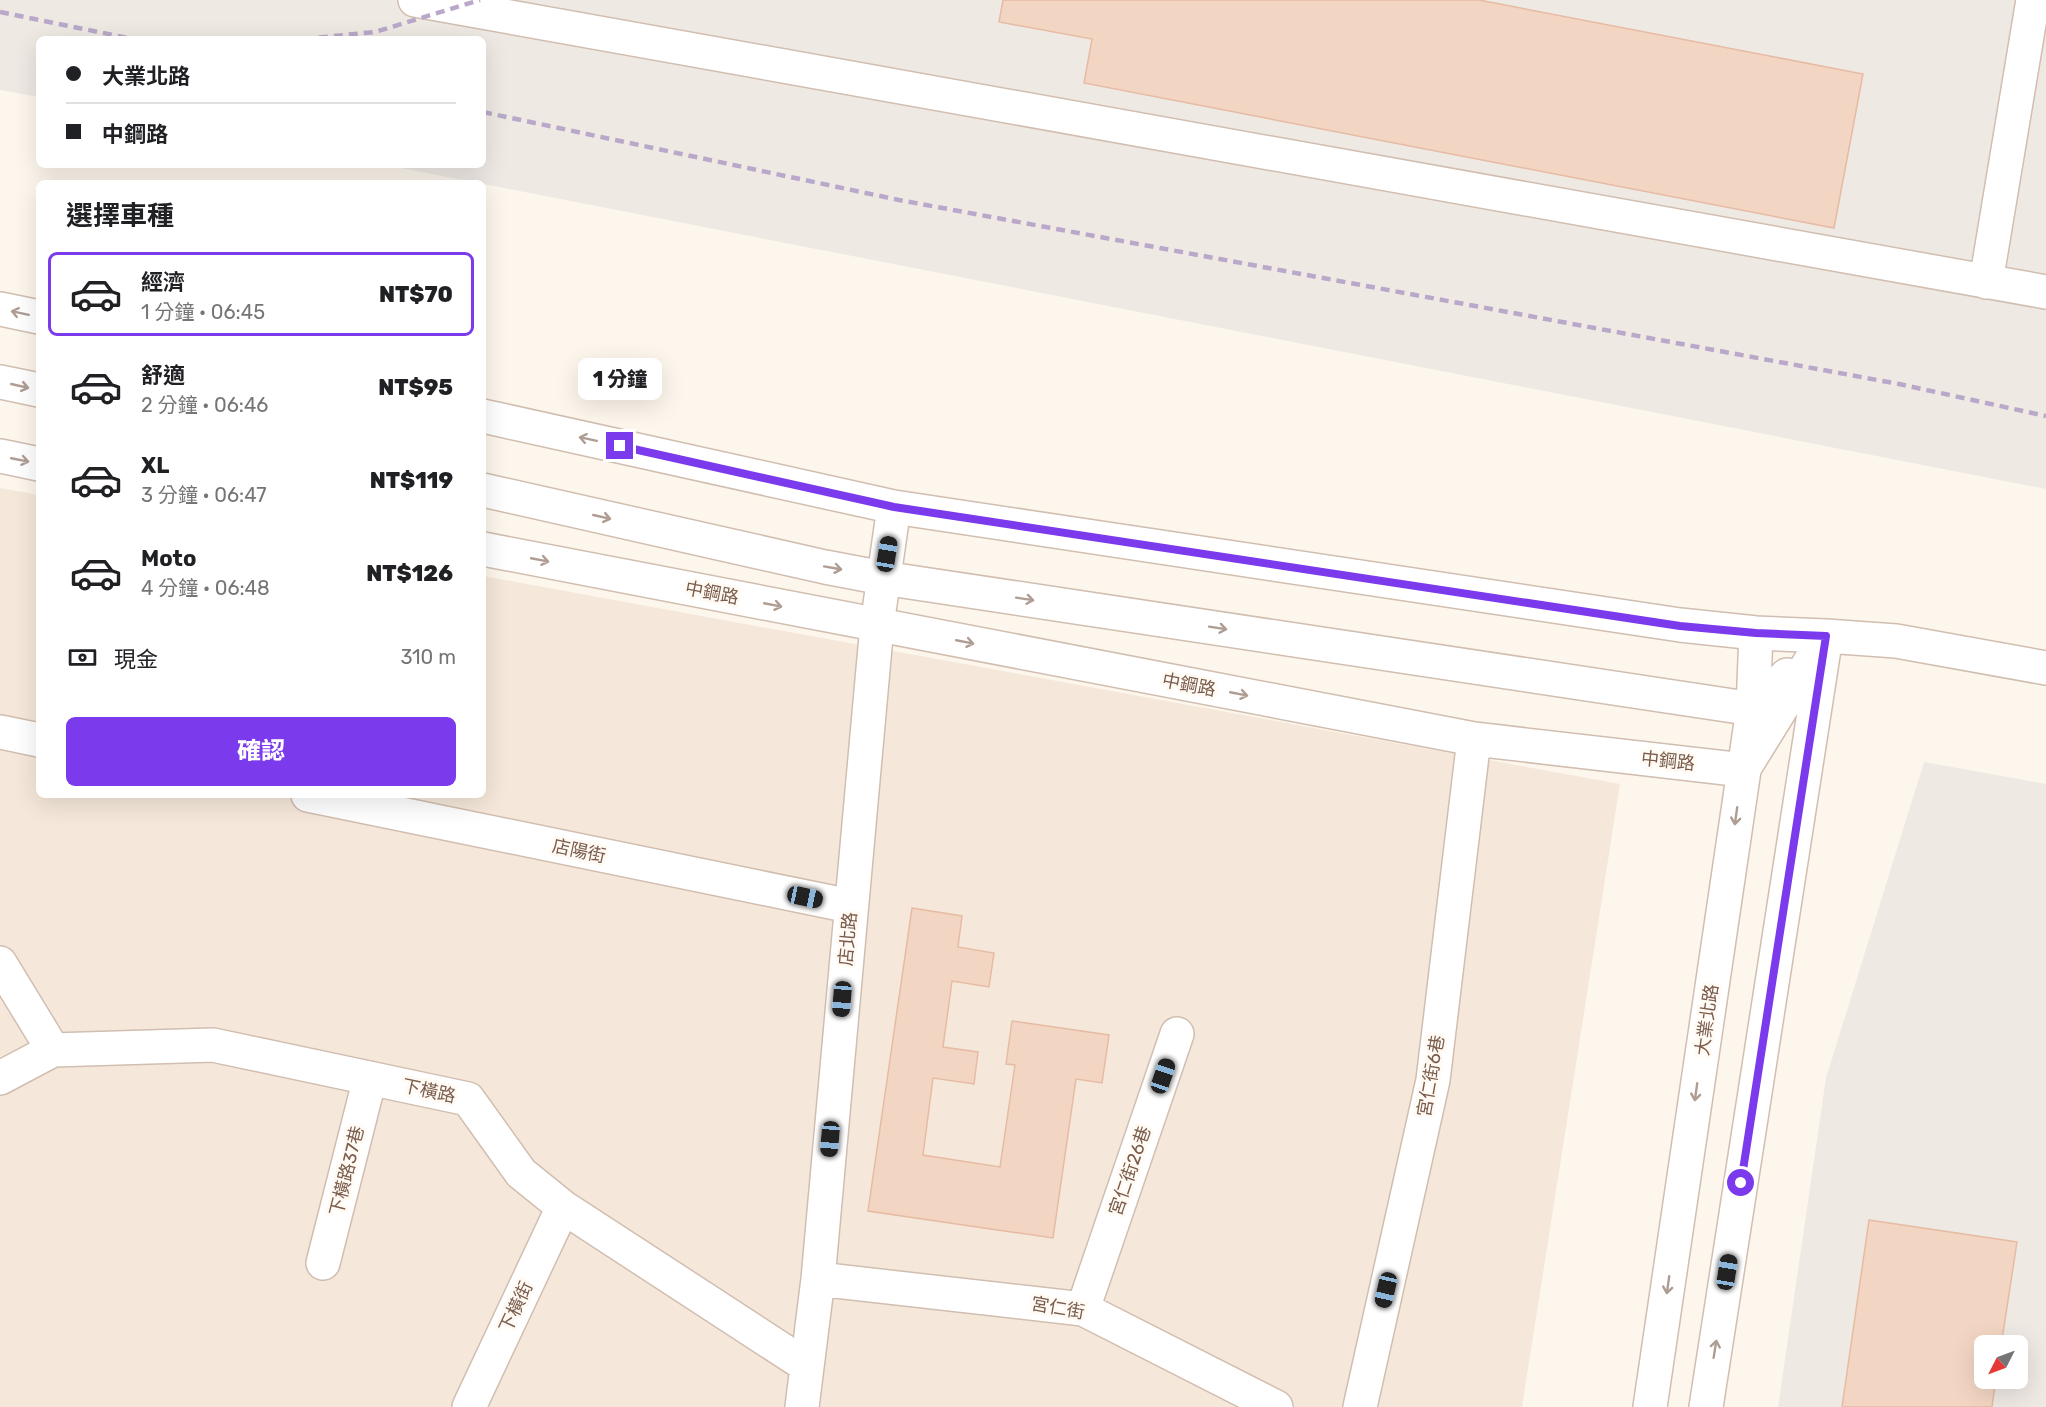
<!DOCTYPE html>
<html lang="zh-TW">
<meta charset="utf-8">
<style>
:root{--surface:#fff;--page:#f6f6f6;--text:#202124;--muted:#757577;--line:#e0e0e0;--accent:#7c3aed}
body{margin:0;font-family:Rubik,"Noto Sans TC",sans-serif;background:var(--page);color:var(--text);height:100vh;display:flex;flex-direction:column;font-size:22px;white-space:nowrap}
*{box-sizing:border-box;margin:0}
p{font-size:20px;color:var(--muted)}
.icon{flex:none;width:33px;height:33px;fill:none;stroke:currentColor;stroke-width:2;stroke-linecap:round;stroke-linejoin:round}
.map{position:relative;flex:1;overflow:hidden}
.details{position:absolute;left:36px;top:180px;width:450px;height:618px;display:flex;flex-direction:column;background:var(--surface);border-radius:9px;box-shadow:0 6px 24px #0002}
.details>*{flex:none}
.banner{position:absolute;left:36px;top:36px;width:450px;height:132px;border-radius:9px;box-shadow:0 6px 24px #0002;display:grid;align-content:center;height:132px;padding:0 30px;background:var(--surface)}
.needle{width:39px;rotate:228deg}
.buttons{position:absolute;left:1974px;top:1335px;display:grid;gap:12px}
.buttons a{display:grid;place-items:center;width:54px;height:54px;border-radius:9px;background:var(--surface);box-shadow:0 6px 24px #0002;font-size:30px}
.end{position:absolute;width:27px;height:27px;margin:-14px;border:8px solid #7c3aed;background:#fff;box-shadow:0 0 0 3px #fff}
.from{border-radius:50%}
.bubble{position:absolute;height:42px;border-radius:9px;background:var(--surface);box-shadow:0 6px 24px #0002;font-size:20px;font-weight:800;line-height:42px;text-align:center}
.car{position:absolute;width:18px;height:36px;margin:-18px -9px;border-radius:8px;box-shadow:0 0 4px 2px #0007;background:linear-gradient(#222 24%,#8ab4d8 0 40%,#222 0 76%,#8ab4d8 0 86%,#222 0)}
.banner b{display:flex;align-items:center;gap:21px;height:57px;font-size:22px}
.banner b+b{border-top:2px solid var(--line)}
.banner i{width:15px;height:15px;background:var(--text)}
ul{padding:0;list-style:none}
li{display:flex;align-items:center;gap:18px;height:84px;margin:0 12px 9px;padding:0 18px;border:3px solid transparent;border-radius:9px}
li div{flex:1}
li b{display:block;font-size:22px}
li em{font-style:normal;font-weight:800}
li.selected{border-color:var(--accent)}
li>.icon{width:54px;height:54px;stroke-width:1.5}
h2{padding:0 30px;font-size:27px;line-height:72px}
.pay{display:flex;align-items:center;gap:15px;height:66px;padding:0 30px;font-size:22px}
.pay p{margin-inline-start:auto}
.button{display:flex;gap:12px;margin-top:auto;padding:12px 30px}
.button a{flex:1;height:69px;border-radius:9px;background:var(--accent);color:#fff;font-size:24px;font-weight:800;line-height:69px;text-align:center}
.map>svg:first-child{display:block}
.residential{fill:#f5e8da}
.industrial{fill:#efe9e4;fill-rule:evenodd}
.building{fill:#f3d5c3;stroke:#e6bba3;stroke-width:1.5}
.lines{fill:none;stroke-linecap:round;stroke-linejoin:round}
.minor-casing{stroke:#d1beb0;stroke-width:36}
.minor{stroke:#fff;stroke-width:33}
.rail{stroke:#b9a8c9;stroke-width:4.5;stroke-dasharray:9 6;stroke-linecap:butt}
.oneway{stroke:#af9d94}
.route{stroke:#7c3aed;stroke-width:8}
.labels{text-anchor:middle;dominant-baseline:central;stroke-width:6;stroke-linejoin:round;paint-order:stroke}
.street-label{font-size:18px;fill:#7a5c4d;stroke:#fffaf3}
</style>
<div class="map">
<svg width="2046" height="1407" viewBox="0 0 2046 1407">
<rect width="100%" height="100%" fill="#fdf6ec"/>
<path class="residential" d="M0,488L39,495V795H483V576L1620,784L1522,1407H0Z"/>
<path class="industrial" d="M0,0H2046V489L386,165H483V39H39V97L0,90Z
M1924,762L2046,784V1407H1778L1826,1078ZM1984,1346H2018V1378H1984Z"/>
<path class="building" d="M1003,0H1479L1863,74L1834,228L1084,83L1092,39L999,22Z
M912,908L962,916L958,947L994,953L989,987L952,981L943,1047L978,1052L974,1084L933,1078L923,1155L1000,1167L1015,1065L1006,1064L1012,1021L1109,1035L1102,1083L1076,1079L1053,1238L868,1211Z
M1869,1220L2017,1242L2001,1346H1984V1378H1996L1992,1407H1842Z"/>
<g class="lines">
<defs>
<path id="minor" d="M415,0L2046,292
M1986,282L2033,0
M0,309L39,317
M0,382L39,390
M483,416L894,507L1680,625L1756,633L1826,636L1896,641L2046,668
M0,456L39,464
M483,490L825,567L883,578L1753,709L1787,675
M483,549L1474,739L1743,770L1826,636
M0,732L39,740
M308,795L850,906
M0,963L53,1050
M0,1078L53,1050L213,1045L468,1099L521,1173L563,1207L807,1366
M323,1263L370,1078
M818,1279L1083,1309L1276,1407
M1083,1309L1177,1034
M469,1407L563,1207
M802,1407L818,1279L877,625L894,507
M1360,1407L1433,1080L1474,739
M1650,1407L1753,709L1756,633
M1706,1407L1824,649"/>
</defs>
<use href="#minor" class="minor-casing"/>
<use href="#minor" class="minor"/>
<path class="rail" d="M0,12L133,39
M304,39L375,32L480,0
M483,112L899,200L1899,384L2046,416"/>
</g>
<defs><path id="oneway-shaft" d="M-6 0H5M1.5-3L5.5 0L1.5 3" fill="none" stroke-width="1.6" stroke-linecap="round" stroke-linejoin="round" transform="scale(1.5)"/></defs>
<g class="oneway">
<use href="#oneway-shaft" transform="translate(20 313) rotate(-168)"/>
<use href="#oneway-shaft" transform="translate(20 386) rotate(13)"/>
<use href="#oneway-shaft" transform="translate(588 439) rotate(-168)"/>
<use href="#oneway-shaft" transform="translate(20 460) rotate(11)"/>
<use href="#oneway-shaft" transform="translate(602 517) rotate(13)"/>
<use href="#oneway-shaft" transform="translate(540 560) rotate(11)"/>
<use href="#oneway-shaft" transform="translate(833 568) rotate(10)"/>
<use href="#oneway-shaft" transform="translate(1025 599) rotate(9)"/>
<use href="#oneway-shaft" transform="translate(773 605) rotate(11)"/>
<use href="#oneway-shaft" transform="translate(1218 628) rotate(9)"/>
<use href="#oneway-shaft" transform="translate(965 642) rotate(11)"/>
<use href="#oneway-shaft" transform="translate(1239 694) rotate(11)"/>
<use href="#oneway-shaft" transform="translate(1736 816) rotate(98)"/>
<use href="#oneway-shaft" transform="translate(1696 1092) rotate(98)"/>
<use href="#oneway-shaft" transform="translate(1668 1285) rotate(98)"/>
<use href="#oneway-shaft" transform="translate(1715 1349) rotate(-81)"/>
</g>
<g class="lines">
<path class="route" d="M620,446L894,507L1680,626L1756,633L1826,636L1741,1183"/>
</g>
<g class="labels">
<g class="street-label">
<text transform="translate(712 593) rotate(11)">中鋼路</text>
<text transform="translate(1189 685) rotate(11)">中鋼路</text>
<text transform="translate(1668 761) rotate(6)">中鋼路</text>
<text transform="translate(579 851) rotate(12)">店陽街</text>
<text transform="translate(848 939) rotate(-85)">店北路</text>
<text transform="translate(1707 1020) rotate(-82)">大業北路</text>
<text transform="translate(1431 1076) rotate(-80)">宮仁街6巷</text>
<text transform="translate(429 1091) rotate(12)">下橫路</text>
<text transform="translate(347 1171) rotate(-76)">下橫路37巷</text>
<text transform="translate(1130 1171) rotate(-71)">宮仁街26巷</text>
<text transform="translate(516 1307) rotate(-65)">下橫街</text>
<text transform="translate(1058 1308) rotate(10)">宮仁街</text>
</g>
</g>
</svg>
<div class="buttons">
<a><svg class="needle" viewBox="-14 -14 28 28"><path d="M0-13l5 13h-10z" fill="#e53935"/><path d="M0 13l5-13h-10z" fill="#757577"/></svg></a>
</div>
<i class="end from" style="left:1741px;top:1183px"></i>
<i class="end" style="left:620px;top:446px"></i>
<div class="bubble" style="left:578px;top:358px;width:84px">1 分鐘</div>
<i class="car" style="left:887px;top:554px;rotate:9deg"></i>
<i class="car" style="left:805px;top:897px;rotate:102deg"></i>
<i class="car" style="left:842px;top:999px;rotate:185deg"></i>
<i class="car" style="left:1163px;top:1076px;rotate:19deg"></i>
<i class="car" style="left:830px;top:1139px;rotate:185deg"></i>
<i class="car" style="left:1727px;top:1272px;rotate:9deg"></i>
<i class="car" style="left:1386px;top:1290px;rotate:193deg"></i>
<div class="banner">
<b><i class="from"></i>大業北路</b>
<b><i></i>中鋼路</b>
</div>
<section class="details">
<h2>選擇車種</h2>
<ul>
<li class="selected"><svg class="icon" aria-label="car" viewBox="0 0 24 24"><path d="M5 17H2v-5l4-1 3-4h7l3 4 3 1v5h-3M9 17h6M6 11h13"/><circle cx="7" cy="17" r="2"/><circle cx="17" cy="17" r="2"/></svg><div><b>經濟</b><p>1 分鐘 · 06:45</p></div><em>NT$70</em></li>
<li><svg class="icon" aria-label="car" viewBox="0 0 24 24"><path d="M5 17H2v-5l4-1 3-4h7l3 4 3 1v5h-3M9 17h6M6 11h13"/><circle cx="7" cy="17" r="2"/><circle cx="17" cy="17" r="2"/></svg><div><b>舒適</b><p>2 分鐘 · 06:46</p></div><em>NT$95</em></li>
<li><svg class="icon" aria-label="car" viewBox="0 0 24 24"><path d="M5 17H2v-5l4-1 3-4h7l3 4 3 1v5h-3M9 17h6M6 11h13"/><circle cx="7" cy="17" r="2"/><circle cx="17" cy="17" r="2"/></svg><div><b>XL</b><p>3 分鐘 · 06:47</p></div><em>NT$119</em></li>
<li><svg class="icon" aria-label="car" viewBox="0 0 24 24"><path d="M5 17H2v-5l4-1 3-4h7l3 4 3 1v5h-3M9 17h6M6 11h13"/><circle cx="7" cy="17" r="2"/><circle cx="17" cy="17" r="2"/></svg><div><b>Moto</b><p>4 分鐘 · 06:48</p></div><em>NT$126</em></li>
</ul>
<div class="pay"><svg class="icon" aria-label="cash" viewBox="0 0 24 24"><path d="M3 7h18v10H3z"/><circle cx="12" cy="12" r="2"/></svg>現金<p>310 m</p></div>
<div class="button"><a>確認</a></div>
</section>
</div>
